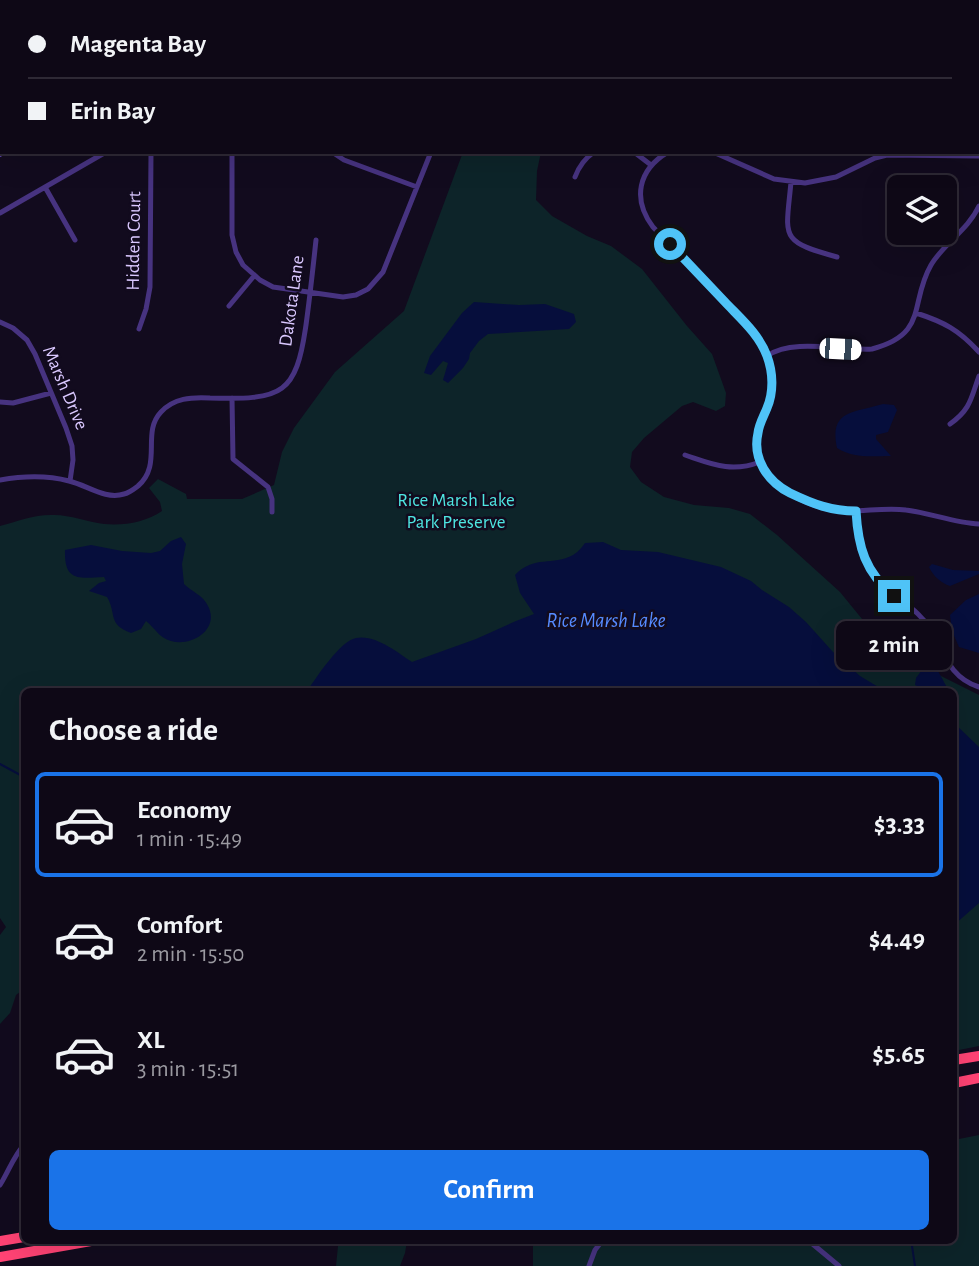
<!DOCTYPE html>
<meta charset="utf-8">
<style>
:root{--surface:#0e0816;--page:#1c1623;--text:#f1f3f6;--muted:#9b9aa1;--line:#2e2935;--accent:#1a73e8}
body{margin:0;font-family:"Alegreya Sans",sans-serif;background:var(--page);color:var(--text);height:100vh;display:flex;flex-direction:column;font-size:26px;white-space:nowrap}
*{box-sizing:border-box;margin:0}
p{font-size:23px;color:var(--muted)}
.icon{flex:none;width:38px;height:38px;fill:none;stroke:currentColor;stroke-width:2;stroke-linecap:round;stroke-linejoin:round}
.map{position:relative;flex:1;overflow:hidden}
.details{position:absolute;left:21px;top:688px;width:936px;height:556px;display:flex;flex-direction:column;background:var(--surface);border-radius:10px;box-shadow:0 7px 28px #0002,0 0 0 2px var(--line)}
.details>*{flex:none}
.guide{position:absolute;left:0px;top:0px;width:980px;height:154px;box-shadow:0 7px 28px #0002,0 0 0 2px var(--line);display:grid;align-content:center;height:154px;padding:0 28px;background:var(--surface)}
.controls{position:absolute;left:887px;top:175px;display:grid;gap:14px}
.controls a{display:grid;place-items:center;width:70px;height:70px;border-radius:10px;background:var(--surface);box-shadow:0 7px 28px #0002,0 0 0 2px var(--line);font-size:35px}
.end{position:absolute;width:32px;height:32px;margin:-16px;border:9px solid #4fc3f7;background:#111;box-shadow:0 0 0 4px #111}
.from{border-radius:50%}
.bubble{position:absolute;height:49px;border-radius:10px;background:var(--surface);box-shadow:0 7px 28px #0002,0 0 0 2px var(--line);font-size:23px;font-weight:700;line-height:49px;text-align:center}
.car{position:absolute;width:21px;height:42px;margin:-21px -10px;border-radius:9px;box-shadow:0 0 5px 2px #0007;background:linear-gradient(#fff 24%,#345 0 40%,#fff 0 76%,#345 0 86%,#fff 0)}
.guide b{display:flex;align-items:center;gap:24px;height:66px;font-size:26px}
.guide b+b{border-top:2px solid var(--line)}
.guide i{width:18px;height:18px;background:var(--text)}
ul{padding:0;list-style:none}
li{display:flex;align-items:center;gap:21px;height:105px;margin:0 14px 10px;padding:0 14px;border:4px solid transparent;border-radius:10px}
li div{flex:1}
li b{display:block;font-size:26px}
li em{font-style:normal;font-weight:700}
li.on{border-color:var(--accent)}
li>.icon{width:63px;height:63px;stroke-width:1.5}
h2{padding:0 28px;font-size:32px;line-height:84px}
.button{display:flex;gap:14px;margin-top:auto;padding:14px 28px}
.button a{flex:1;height:80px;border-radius:10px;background:var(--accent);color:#fff;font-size:28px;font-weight:700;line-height:80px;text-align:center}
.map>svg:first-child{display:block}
.green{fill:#0d2429}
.water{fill:#060e3c}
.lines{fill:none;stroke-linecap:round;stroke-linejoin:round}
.stream{stroke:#060e3c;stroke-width:2}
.street{stroke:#473380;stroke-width:5}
.secondary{stroke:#865fff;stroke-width:7}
.highway{stroke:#ff4374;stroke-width:10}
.route{stroke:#4fc3f7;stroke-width:9}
.labels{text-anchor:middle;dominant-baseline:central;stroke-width:5;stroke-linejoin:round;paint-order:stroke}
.street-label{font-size:19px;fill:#dac8ff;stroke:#120b1e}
.park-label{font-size:19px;fill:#4ee5e1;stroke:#120b1e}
.water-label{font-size:21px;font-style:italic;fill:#568bff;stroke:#120b1e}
</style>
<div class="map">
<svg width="979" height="1266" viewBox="0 0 979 1266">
<rect width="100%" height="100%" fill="#120b1e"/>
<path class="green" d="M463,152H541L537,171L536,200L552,216L587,236L611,246L642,269L687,326L712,354L726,393L725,406L716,411L693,402L682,406L644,438L632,452L630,467L641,482L664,497L694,505L729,508L750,514L777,535L840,592L880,641L903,657L979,695V1046L954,1051V691H24V989L16,995L10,1013L0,1024V935L6,927L0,918V526C18,521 36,514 54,515C71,515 87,522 104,524C124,526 146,522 162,511L160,502L149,488L158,479L186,494L187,499H242L274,485L282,452L294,428L335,372L404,311Z
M979,1135V1266H533V1241H954V1140Z
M341,1241H407L405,1253L400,1266H336L338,1246Z"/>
<path class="water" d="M474,302L519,305L545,304L574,314L576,322L569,329L488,334L479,341L470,353L469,359L463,368L448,383L443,380L448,363L443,361L431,375L424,373L430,356L462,313Z
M883,404L894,405L897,410L888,432L876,435V439L891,456C871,456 855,459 837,448C829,410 853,413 883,404Z
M181,537L186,544L182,564L184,584C192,592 203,595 208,606C220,629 192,647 171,641C159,638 155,628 146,621L141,629L131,633C107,624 117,614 107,597L89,591L99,583L106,581L104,577C79,578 64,582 65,550L91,545L122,551L151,553L160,551L171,541Z
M603,542L621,550L658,552L721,567L751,581L762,590L789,607L806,622L833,652L860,676L885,691H307C317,677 340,641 356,638C375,634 397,652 412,662L476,639L516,621L534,614L520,593L515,575C534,555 553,566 573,555C578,552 582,547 585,543Z
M932,564L953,570L979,571V574L950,586C941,583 933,576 929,567Z
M979,594V653L959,647L952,631L950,615L966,600Z
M932,665C938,668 944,683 948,689C939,688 922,690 915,685L916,678L925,666Z
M954,723L979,747V903L954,925Z"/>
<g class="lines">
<path class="stream" d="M0,764L24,777
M915,1266L912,1246L916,1241"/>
<path class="street" d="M406,0L408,2
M232,2L233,0
M320,2L321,0
M232,152V235L236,252L243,265L260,280L273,287L343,297L356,295L368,289L383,272L431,152
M332,152L344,160L417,187
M634,152L651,165
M668,152C638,170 632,199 653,227C675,250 697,273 719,296C737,315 760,333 768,358C773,373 773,390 768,405C763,422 755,433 757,451C762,486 810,509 842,511C864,512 885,507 906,510C931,513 954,523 979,524
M713,152L774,179L805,183L836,177L875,158L887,155L979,156
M575,177C579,166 584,159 594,152
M791,182C786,237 778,241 837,257
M45,187L75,240
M0,213L106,152
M229,306L254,276
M916,313C944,322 959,330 979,352
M0,322L13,328L27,340L35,354L66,428L72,446L73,460L70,481
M139,329L146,309L150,287L151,152
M767,356C793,338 841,351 872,349C929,334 909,303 931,265C944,243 968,230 979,206
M232,398L233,459L268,487L272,499V512
M0,402L13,403L51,393
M950,424C971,409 971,398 979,376
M685,455C712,464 731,473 760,462
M0,480C23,476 46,475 69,481C87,485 105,500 124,494C129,493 134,489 138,486C163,464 141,433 161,412C174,398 191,397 210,398C230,398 265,401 282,388C289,383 294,374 297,366C302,353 304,338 306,325C310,296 313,268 316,240
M856,511C857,532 859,551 870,569C882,589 901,598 918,614C943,637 941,675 979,687
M0,1185C9,1171 13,1157 24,1145
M809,1241L839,1266
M589,1266L595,1250L602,1241"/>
<path class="secondary" d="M122,2V0
M0,153L2,152"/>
<path class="highway" d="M954,1060L979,1056
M954,1083L979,1078
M0,1241L24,1237
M0,1257L91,1241"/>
</g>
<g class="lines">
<path class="route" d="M670,244C688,263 706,282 725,302C740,318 759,334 767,356C773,372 774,392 767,408C764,416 759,424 758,433C752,459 768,482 790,493C813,504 831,511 856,511C858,547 865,572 894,596"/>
</g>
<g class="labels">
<g class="street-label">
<text transform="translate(134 241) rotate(-89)">Hidden Court</text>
<text transform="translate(292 301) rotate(-82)">Dakota Lane</text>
<text transform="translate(65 388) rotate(67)">Marsh Drive</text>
</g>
<g class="park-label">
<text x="456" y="500">Rice Marsh Lake<tspan x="456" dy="22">Park Preserve</tspan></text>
</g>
<g class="water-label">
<text x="606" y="620">Rice Marsh Lake</text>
</g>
</g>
</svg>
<div class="controls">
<a><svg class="icon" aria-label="layers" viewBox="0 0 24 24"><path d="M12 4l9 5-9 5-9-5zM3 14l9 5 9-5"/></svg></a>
</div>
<i class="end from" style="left:670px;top:244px"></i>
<i class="end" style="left:894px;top:596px"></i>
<div class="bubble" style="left:836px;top:621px;width:116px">2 min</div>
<i class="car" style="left:840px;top:349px;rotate:93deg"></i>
<div class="guide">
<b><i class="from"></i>Magenta Bay</b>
<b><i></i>Erin Bay</b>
</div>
<section class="details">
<h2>Choose a ride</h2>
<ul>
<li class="on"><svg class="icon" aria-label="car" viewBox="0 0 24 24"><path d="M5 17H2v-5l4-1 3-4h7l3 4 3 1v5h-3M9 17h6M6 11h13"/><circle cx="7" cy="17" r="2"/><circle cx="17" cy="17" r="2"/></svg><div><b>Economy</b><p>1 min · 15:49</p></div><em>$3.33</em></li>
<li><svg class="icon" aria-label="car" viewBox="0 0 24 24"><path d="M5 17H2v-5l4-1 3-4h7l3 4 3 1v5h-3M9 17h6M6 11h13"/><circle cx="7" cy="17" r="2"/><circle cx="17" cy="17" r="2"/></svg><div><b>Comfort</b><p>2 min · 15:50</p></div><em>$4.49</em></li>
<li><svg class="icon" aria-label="car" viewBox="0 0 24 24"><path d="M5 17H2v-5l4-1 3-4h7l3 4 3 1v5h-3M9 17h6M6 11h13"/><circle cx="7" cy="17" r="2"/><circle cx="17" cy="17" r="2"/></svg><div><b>XL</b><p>3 min · 15:51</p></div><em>$5.65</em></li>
</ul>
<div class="button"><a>Confirm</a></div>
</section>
</div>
